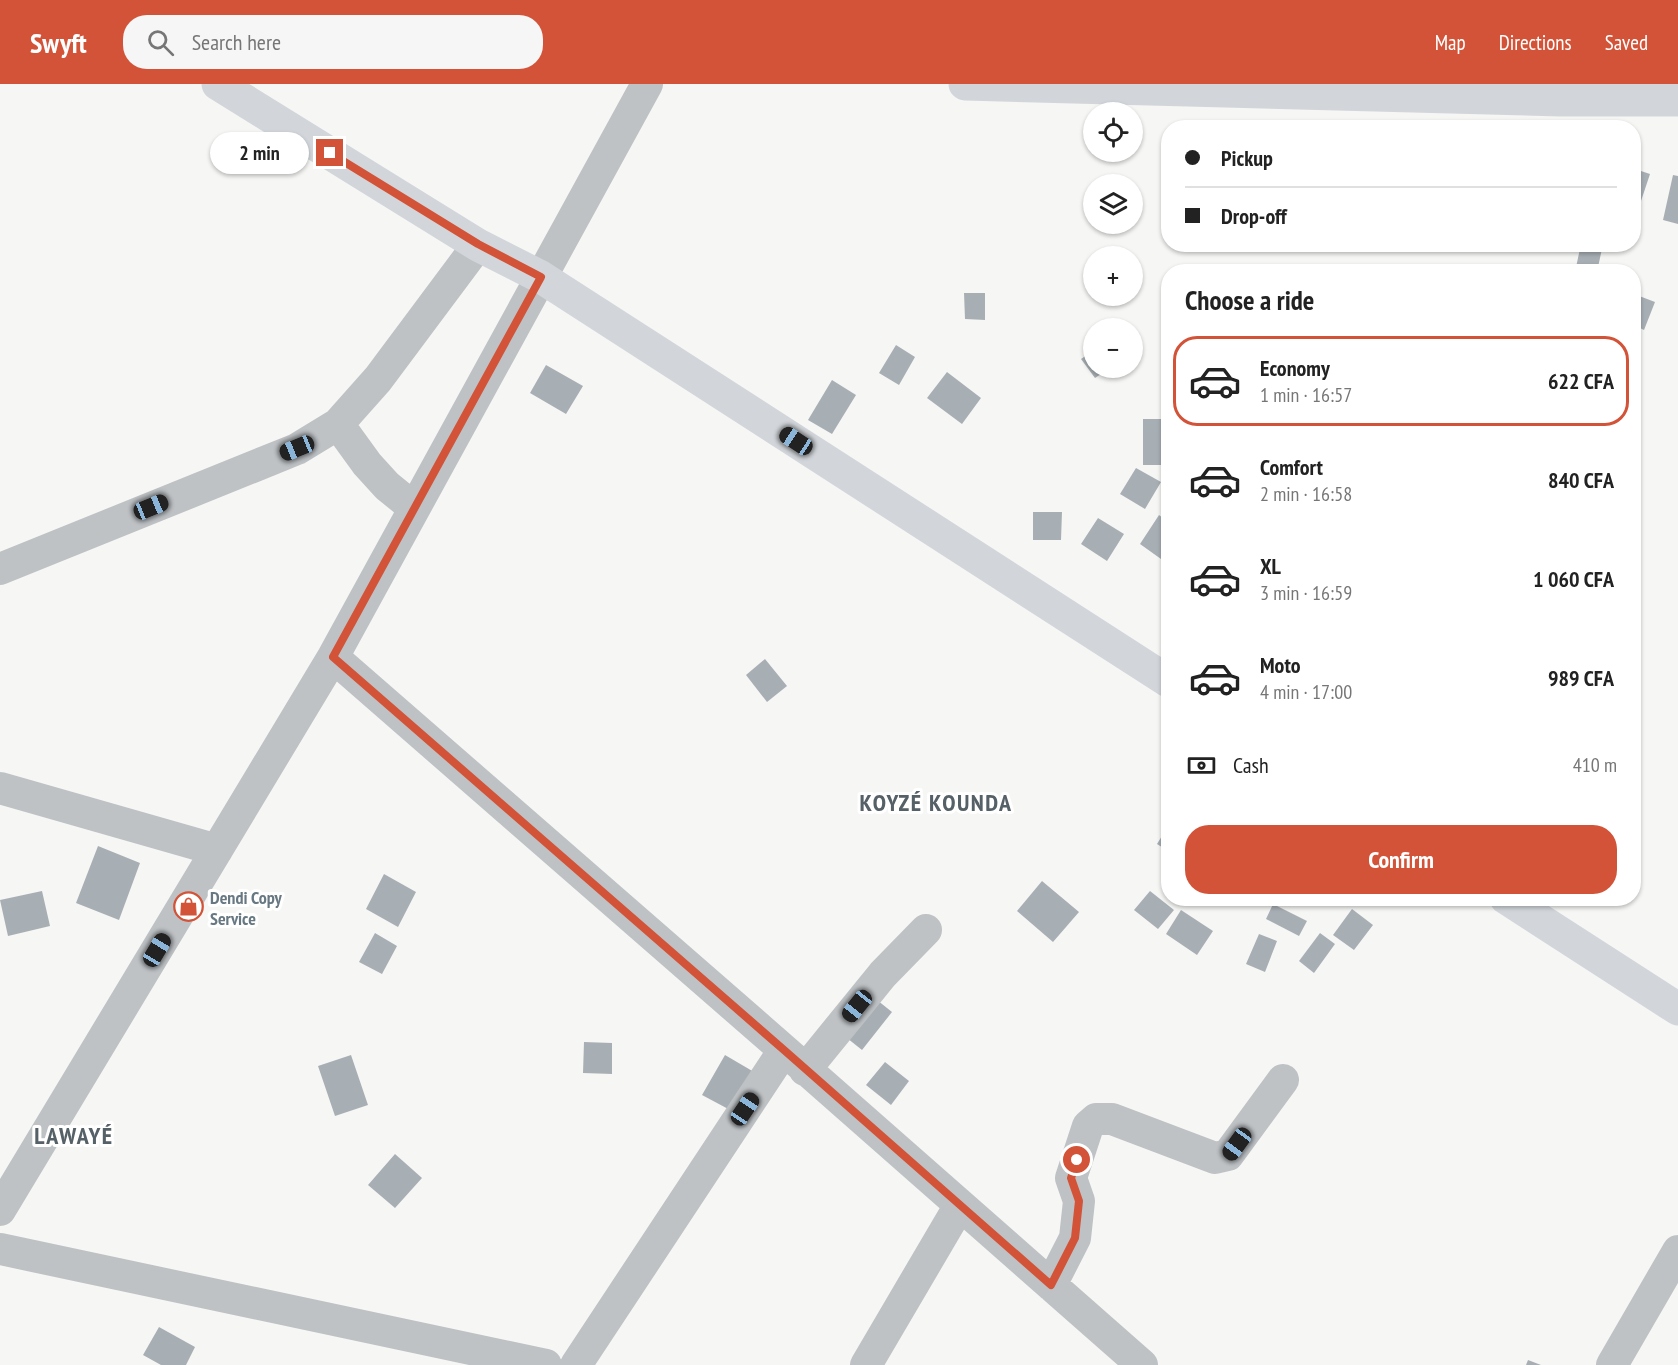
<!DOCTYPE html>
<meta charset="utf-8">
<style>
:root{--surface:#fff;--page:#f6f6f6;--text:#222;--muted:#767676;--line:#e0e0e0;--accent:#d25338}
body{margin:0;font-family:"PT Sans Narrow",sans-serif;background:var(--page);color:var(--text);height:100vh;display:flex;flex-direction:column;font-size:22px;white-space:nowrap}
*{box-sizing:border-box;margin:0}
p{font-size:20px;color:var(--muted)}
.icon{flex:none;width:33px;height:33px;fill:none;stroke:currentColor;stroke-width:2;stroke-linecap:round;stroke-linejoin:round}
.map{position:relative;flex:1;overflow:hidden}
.panel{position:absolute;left:1161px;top:180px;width:480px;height:642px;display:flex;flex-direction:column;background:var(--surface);border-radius:24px;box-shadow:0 2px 4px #0004}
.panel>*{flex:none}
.banner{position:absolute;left:1161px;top:36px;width:480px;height:132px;border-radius:24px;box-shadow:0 2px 4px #0004;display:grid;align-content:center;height:132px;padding:0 24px;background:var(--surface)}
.fabs{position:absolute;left:1083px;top:18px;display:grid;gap:12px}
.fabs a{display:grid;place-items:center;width:60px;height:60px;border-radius:50%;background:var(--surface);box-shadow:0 2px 4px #0004;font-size:30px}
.end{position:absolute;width:27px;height:27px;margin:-14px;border:8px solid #d25338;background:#fff;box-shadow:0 0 0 3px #fff}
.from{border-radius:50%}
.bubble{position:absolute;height:42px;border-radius:21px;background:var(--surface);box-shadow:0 2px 4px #0004;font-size:20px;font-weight:700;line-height:42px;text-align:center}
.car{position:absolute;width:18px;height:36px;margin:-18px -9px;border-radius:8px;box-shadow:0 0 4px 2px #0007;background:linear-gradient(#222 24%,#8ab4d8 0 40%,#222 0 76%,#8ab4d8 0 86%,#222 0)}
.banner b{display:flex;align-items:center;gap:21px;height:57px;font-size:22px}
.banner b+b{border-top:2px solid var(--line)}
.banner i{width:15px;height:15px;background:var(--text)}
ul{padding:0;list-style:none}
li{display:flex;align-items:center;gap:18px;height:90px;margin:0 12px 9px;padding:0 12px;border:3px solid transparent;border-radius:24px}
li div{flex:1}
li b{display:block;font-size:22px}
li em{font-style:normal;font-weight:700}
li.selected{border-color:var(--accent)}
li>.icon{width:54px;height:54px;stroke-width:1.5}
h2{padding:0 24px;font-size:27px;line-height:72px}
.pay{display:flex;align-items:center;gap:15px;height:66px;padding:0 24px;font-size:22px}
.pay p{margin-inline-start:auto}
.cta{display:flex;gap:12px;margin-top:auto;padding:12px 24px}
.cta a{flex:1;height:69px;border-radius:24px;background:var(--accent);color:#fff;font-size:24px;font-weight:700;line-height:69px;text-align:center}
header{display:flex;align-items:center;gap:36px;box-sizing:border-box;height:84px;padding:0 30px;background:var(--accent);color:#fff}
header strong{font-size:28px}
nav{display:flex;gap:33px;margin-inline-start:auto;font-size:21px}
.search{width:420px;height:54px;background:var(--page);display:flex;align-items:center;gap:15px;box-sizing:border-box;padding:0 21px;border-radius:24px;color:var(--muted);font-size:22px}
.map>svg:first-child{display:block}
.building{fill:#a8afb4}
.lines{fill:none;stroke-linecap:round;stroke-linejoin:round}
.street{stroke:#bec2c5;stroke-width:32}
.secondary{stroke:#d2d6da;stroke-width:33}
.primary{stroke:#d2d6da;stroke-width:33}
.route{stroke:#d25338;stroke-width:8}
.labels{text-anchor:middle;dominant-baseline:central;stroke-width:6;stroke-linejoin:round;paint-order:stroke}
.poi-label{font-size:18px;font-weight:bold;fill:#687882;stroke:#fff;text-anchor:start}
.district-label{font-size:24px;font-weight:bold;letter-spacing:1.5px;fill:#556067;stroke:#fff}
</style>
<header>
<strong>Swyft</strong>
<div class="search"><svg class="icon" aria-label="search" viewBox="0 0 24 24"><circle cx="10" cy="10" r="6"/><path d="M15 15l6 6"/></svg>Search here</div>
<nav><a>Map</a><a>Directions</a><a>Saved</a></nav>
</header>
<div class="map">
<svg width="1678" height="1281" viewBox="0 0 1678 1281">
<rect width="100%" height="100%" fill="#f6f6f4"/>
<path class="building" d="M1635,85L1650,90L1641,117L1634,115Z
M1673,91L1678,92V140L1663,136Z
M1581,160H1603L1597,188H1575Z
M964,209H985V236L965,235Z
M1634,210L1655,218L1644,246L1634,241Z
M896,261L915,273L899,301L879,289Z
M1094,266V284H1105L1107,286L1095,294L1081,275Z
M546,281L583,302L566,330L530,309Z
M947,288L981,314L962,340L927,314Z
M832,296L856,311L832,350L808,336Z
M1143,335H1168V381H1143Z
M1136,384L1161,398L1145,425L1120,410Z
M1033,428H1062L1061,456H1033Z
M1159,431L1168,438V480L1140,460Z
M1098,434L1124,450L1107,477L1081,460Z
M765,575L787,602L767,618L746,591Z
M1165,747L1168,749V767L1157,760Z
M98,762L140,779L119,836L76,819Z
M384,790L416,808L398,843L366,825Z
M1042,797L1079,828L1053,858L1017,827Z
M42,807L50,842L8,852L0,816Z
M1150,807L1174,826L1158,845L1134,826Z
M1273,820L1307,837L1299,852L1266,835Z
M1352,825L1373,841L1354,866L1333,851Z
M1181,826L1213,847L1197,871L1166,850Z
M375,849L397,862L382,890L359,878Z
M1320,849L1335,860L1314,889L1299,877Z
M1259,850L1277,857L1265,888L1246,880Z
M877,916L892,928L862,966L847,954Z
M584,958L612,959V990L583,989Z
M351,971L368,1021L335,1032L318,982Z
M725,971L754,988L732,1027L702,1011Z
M885,978L909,997L891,1021L866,1001Z
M395,1070L422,1094L395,1124L368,1101Z
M159,1243L195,1263L186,1281H161L143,1271Z
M1528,1276L1541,1281H1526Z"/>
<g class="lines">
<path class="street" d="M338,340L367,380L387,402L414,424
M0,485L297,365L338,340L378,295L478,161
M333,573L784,966L1142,1281
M0,704L217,766
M805,986L883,890L926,846
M0,1126L333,573L647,0
M0,1165L546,1281
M1051,1201L1075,1154L1079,1117L1071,1094L1088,1042L1096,1035H1112L1215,1074L1228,1071L1283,996
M576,1281L784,966
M866,1281L960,1121
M1612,1281L1678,1167"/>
<path class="secondary" d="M218,0L478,161L541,193L1168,597
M1506,814L1678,925"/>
<path class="primary" d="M965,0L1560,16H1678"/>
</g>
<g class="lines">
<path class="route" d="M330,69L478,160L541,193L333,573L784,966L1051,1201L1075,1154L1079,1117L1071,1094L1077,1076"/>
</g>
<defs>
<symbol id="shop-ring" viewBox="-11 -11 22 22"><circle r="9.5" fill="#fff" stroke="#d25338" stroke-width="1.5"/><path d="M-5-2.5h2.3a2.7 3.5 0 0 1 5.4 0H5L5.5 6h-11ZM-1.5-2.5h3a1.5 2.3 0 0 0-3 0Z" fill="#d25338"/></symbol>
</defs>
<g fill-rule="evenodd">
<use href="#shop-ring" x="172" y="806" width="33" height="33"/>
</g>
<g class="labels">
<g class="poi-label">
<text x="210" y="813">Dendi Copy<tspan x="210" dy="21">Service</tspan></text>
</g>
<g class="district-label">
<text x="936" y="718">KOYZÉ KOUNDA</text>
<text x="74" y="1051">LAWAYÉ</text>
</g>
</g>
</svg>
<div class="fabs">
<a><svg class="icon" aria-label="locate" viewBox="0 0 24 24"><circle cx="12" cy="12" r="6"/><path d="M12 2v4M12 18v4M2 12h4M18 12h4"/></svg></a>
<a><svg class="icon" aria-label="layers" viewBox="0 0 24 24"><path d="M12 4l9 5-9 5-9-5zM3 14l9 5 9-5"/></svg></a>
<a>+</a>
<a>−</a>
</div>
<i class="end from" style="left:1077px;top:1076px"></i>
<i class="end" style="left:330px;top:69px"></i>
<div class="bubble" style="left:210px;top:48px;width:99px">2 min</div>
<i class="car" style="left:796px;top:357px;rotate:303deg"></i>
<i class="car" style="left:297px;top:364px;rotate:248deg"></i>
<i class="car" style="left:151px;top:423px;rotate:68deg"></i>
<i class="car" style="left:157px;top:866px;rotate:31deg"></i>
<i class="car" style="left:857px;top:922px;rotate:219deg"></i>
<i class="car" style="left:745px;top:1025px;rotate:34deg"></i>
<i class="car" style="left:1237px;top:1060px;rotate:216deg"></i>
<div class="banner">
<b><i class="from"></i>Pickup</b>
<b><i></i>Drop-off</b>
</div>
<section class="panel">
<h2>Choose a ride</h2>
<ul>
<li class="selected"><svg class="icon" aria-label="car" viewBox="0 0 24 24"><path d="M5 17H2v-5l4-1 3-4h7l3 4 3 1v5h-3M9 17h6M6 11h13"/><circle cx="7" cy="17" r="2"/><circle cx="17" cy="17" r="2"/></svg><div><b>Economy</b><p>1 min · 16:57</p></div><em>622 CFA</em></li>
<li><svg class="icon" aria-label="car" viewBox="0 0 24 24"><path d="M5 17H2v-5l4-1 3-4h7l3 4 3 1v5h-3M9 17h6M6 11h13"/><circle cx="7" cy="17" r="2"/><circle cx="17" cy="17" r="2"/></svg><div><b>Comfort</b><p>2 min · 16:58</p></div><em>840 CFA</em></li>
<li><svg class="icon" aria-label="car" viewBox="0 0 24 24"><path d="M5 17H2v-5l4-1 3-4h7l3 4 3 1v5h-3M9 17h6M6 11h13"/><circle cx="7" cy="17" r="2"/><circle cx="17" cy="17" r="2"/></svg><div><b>XL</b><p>3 min · 16:59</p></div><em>1 060 CFA</em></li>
<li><svg class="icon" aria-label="car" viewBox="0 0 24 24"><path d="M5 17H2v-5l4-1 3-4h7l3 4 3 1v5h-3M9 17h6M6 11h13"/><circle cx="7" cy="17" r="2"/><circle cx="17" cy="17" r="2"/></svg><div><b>Moto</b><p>4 min · 17:00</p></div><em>989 CFA</em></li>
</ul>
<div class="pay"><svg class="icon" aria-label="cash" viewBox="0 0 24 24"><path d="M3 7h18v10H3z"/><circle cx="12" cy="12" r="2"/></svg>Cash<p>410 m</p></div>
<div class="cta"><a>Confirm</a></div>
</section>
</div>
